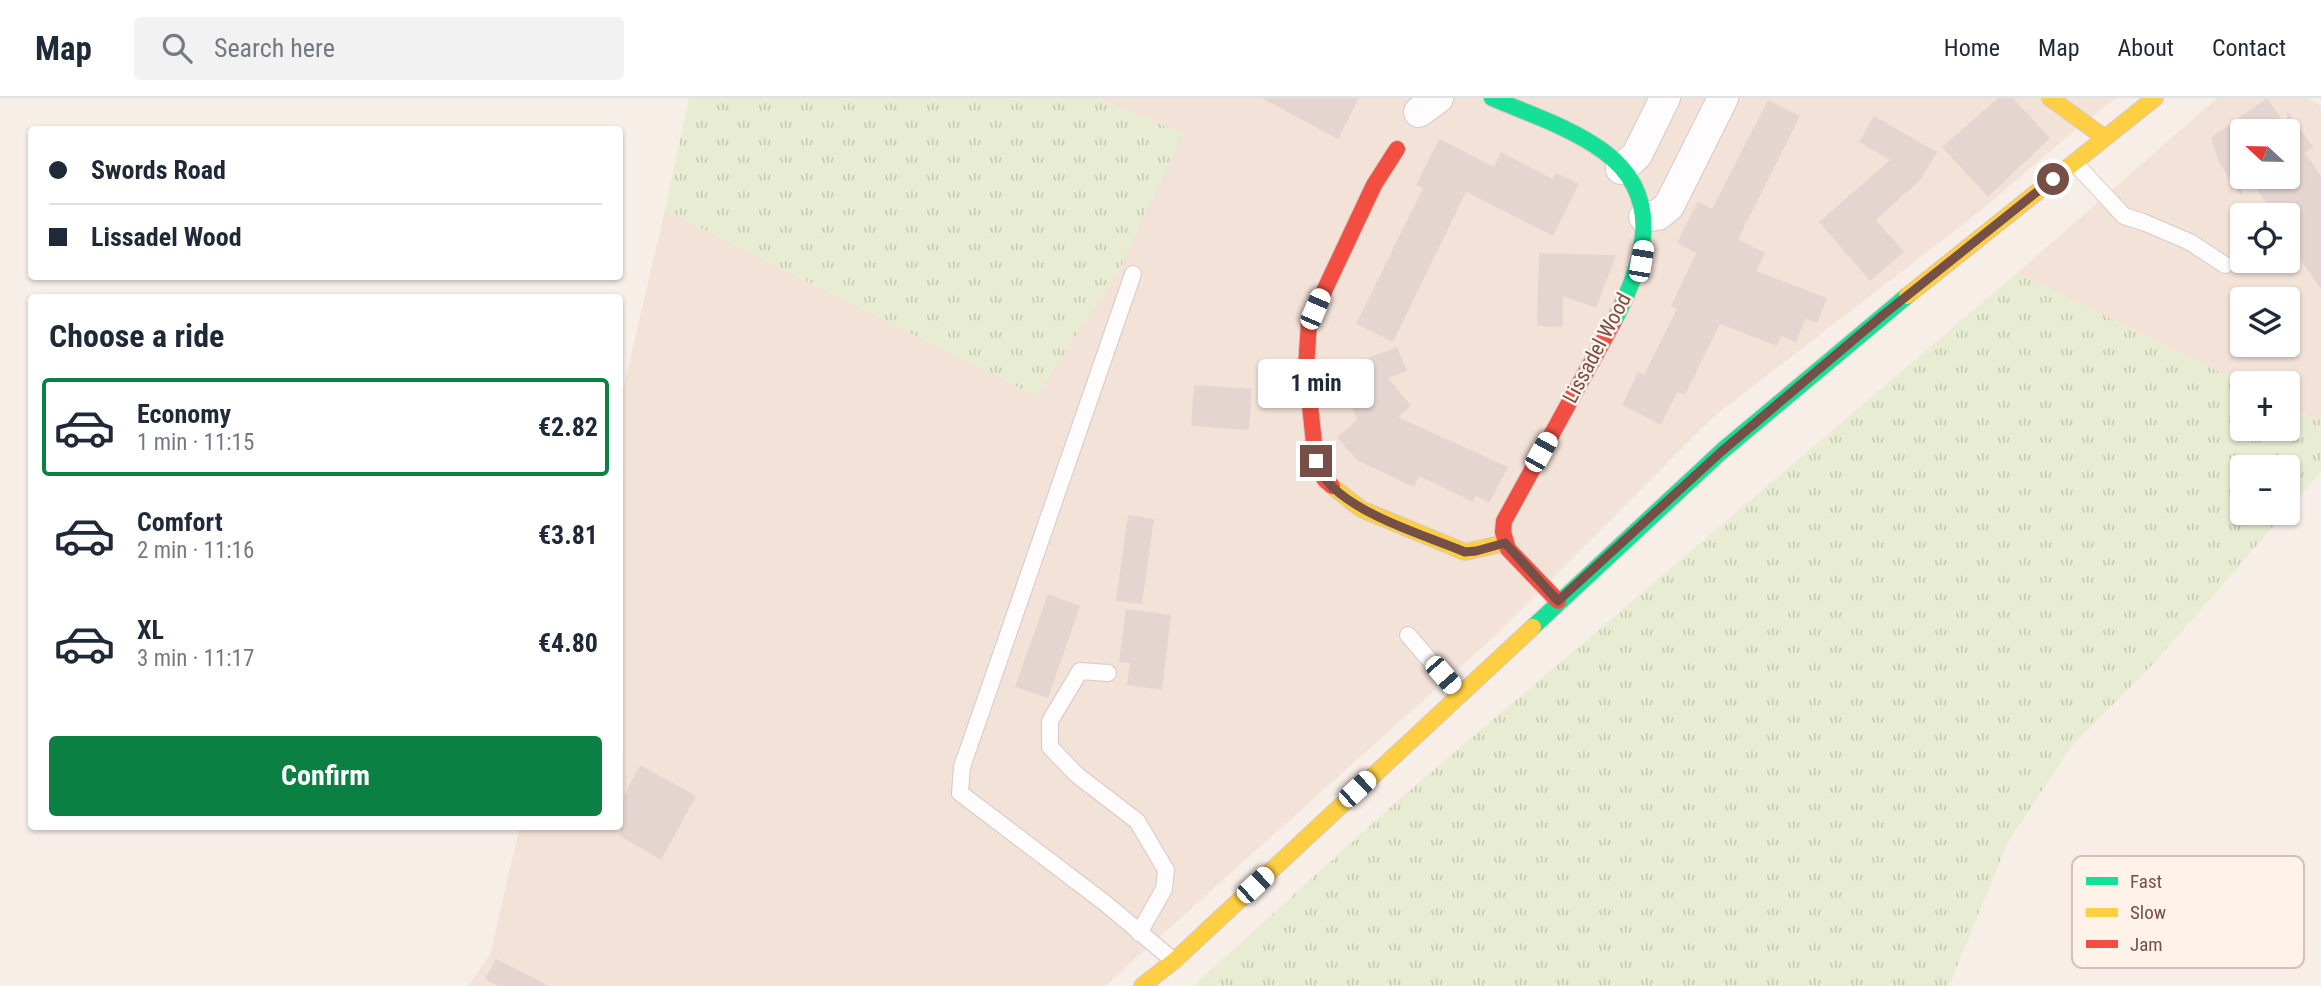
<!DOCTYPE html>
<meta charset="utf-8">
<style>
:root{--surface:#fff;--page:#f2f2f3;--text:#1f2937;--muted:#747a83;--line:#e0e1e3;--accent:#0b8043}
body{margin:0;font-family:"Roboto Condensed",sans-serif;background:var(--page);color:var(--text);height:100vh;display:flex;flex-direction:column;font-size:26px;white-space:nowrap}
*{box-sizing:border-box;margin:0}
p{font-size:23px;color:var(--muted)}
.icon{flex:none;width:38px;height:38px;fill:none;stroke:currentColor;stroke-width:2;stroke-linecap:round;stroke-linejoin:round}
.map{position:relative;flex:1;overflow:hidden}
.sheet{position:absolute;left:28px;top:196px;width:595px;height:536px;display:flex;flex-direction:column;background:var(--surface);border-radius:7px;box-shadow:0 2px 5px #0004}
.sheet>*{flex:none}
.top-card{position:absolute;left:28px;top:28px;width:595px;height:154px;border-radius:7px;box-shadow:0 2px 5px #0004;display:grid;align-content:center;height:154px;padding:0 21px;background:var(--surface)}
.needle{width:46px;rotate:292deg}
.tools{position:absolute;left:2230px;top:21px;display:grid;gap:14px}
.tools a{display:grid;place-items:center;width:70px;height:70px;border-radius:7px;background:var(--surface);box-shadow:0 2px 5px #0004;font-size:35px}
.end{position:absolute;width:32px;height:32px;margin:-16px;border:9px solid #764f47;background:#fff;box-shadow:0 0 0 4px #fff}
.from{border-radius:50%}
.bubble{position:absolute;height:49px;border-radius:7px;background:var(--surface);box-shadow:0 2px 5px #0004;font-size:23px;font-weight:700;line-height:49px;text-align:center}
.car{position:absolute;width:21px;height:42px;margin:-21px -10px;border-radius:9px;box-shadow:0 0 5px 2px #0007;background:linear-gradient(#fff 24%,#345 0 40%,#fff 0 76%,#345 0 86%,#fff 0)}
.top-card b{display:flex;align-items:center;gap:24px;height:66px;font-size:26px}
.top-card b+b{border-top:2px solid var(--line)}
.top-card i{width:18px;height:18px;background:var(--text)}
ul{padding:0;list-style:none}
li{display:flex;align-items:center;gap:21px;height:98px;margin:0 14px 10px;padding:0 7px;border:4px solid transparent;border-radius:7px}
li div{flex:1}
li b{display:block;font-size:26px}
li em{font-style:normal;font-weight:700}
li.on{border-color:var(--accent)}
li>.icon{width:63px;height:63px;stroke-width:1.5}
h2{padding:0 21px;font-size:32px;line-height:84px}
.action{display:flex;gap:14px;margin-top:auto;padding:14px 21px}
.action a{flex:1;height:80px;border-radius:7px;background:var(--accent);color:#fff;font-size:28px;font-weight:700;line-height:80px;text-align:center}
header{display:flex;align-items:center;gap:42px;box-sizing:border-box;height:98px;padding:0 35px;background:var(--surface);border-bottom:2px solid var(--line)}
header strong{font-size:33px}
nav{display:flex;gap:38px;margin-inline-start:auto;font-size:24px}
.search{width:490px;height:63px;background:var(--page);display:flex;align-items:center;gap:18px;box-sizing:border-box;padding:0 24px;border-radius:7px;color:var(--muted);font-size:26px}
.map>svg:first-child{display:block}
.residential{fill:#f3e2d8;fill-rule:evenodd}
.grass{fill:url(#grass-tufts)}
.building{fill:#e4d5d0}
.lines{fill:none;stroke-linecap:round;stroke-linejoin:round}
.lane-casing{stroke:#d6cac5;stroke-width:18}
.street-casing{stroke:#d6cac5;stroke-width:32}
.fast-casing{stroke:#d6c9c4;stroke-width:18}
.slow-casing{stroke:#d6c9c4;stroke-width:18}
.jam-casing{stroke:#d6c9c4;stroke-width:18}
.lane{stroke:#fefcfc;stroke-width:16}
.street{stroke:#fefcfc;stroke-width:30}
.fast{stroke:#16e098;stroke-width:16}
.slow{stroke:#ffcf43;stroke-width:16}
.jam{stroke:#f24e42;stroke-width:16}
.route{stroke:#764f47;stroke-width:9}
.labels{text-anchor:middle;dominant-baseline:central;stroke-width:5;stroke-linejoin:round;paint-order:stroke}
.street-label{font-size:21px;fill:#764f47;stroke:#fff2e9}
.key{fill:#fff2e9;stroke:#d6c1b8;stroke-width:2}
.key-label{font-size:19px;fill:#764f47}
</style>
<header>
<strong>Map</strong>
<div class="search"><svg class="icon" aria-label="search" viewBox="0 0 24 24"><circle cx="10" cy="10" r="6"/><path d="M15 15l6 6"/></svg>Search here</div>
<nav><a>Home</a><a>Map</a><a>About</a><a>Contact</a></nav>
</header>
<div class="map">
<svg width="2321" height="888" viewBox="0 0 2321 888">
<defs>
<pattern id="grass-tufts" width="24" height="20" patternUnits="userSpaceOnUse" patternTransform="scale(1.75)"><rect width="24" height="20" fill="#e7ecd2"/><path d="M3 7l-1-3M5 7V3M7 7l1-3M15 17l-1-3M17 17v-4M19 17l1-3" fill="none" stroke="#caccb6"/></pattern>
</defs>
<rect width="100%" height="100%" fill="#f7eee8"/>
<path class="residential" d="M1098,0H2116L2075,32L1979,114L1713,319L1497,536L1105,888H468L490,857L520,728H620V305L665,112L1036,298L1183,36Z
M2217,0H2308L2321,8V323L2287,307V285H2243L2017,175ZM2242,33H2287V79H2242ZM2242,117H2287V163H2242ZM2242,201H2287V247H2242Z"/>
<path class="grass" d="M689,0H1098L1183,36L1118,174L1036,298L665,112Z
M2017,175L2243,285L2242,331H2287V307L2321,323V373L2287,412V369H2242V415H2285L2156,563L2071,649L2008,744L1949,888H1193L1394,706Z"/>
<path class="building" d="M1262,0H1359L1338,41Z
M1998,0H2013L2050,40L1988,99L1942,49Z
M2267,0L2287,29V13L2313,49L2305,55L2321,78V191L2287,143V117H2275L2248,79H2287V33H2242V98L2220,67L2211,40Z
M1768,2L1800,18L1738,141L1765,155L1756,173L1827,200L1817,225L1805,221L1796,244L1781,238L1777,248L1720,226L1685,297L1677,294L1661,327L1622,307L1638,274L1644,277L1677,211L1671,208L1696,155L1677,145L1698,103L1712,111Z
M1874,18L1937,54L1921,81L1876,122L1904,154L1870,183L1819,124L1890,62L1859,44Z
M1439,41L1494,69L1501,54L1553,81L1556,75L1579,86L1553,138L1466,94L1393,244L1356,226L1423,90L1416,87Z
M1539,155L1616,157L1596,210L1563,198V229L1537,228Z
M1397,249L1407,273L1388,280L1411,308L1398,319L1508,369L1489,405L1476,398L1473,404L1419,378L1414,389L1357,362L1337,339L1357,322L1337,272Z
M1194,287L1252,291L1249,332L1191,328Z
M1128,417L1154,421L1142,506L1116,503Z
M1048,496L1080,508L1048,600L1015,589Z
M1126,511L1171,517L1162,592L1127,587L1130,565L1119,564Z
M640,667L696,698L661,762L620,738V705Z
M496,861L549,888H498L485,881Z"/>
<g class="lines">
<defs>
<path id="lane" d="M2074,64L2124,118L2143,124L2190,144L2225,167
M1133,176L962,669L960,695L1105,805L1174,863
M1408,537L1459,596
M1108,575L1080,573L1050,623V649L1077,677L1137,723L1166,772L1164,791L1139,835"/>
<path id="street" d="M1419,14L1438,0
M1621,71L1637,57L1665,0
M1644,119L1658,117L1669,108L1723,0"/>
<path id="fast" d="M1492,0C1529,16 1570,29 1603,53C1667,99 1643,168 1613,225
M1533,529L1722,353L1907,198"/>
<path id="slow" d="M2050,0L2105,40
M1907,198L2155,0
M1332,388L1361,411L1465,454L1505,445
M1142,888L1174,863L1533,529"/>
<path id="jam" d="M1332,388L1325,382L1316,364L1306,270L1309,225L1374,87L1397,51
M1558,503L1508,451L1503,434L1504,423L1613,225"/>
</defs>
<use href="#lane" class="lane-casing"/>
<use href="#street" class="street-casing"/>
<use href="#fast" class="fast-casing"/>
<use href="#slow" class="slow-casing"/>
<use href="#jam" class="jam-casing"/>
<use href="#lane" class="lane"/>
<use href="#street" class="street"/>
<use href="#fast" class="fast"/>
<use href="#slow" class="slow"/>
<use href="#jam" class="jam"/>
</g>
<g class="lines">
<path class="route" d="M1316,363C1319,370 1322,377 1326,382C1355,417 1424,437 1465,454L1476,453L1505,445L1558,503L1722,353L1883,217L2053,81"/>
</g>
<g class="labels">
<g class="street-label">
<text transform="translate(1597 250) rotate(-62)">Lissadel Wood</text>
</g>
</g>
<rect x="2072" y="758" width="232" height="112" rx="10" class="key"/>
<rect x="2086" y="779" width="32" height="8" fill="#16e098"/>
<rect x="2086" y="810" width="32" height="9" fill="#ffcf43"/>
<rect x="2086" y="842" width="32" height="8" fill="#f24e42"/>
<g class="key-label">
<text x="2130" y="790">Fast</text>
<text x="2130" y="821">Slow</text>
<text x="2130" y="853">Jam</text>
</g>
</svg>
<div class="tools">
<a><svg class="needle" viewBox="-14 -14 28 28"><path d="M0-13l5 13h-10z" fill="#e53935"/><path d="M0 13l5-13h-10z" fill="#747a83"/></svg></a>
<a><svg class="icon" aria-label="locate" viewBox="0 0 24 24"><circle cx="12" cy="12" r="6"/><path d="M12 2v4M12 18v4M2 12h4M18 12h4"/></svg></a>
<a><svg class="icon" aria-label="layers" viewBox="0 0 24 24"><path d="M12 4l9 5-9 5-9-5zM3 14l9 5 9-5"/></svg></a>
<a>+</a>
<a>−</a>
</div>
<i class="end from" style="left:2053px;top:81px"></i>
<i class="end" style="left:1316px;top:363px"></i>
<div class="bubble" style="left:1258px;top:261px;width:116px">1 min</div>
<i class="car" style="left:1641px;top:163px;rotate:10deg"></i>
<i class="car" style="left:1315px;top:211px;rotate:23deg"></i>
<i class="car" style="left:1541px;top:354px;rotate:29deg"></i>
<i class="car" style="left:1443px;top:577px;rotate:139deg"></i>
<i class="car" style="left:1357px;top:691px;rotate:47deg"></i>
<i class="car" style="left:1255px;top:787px;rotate:47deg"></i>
<div class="top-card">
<b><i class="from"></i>Swords Road</b>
<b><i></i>Lissadel Wood</b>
</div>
<section class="sheet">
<h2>Choose a ride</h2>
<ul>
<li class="on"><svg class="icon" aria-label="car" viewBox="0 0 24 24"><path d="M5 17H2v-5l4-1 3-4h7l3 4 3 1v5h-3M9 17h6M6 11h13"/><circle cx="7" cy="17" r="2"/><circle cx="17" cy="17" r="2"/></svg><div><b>Economy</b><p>1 min · 11:15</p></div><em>€2.82</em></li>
<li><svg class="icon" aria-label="car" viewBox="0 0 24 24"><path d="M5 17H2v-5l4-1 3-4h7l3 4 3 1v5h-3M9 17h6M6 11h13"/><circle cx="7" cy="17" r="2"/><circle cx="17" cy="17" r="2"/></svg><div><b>Comfort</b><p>2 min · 11:16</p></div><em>€3.81</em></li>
<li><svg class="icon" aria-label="car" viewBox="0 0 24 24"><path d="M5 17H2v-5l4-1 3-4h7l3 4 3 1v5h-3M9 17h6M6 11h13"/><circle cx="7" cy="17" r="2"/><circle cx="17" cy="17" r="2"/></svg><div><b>XL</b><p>3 min · 11:17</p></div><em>€4.80</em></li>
</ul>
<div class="action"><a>Confirm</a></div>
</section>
</div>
